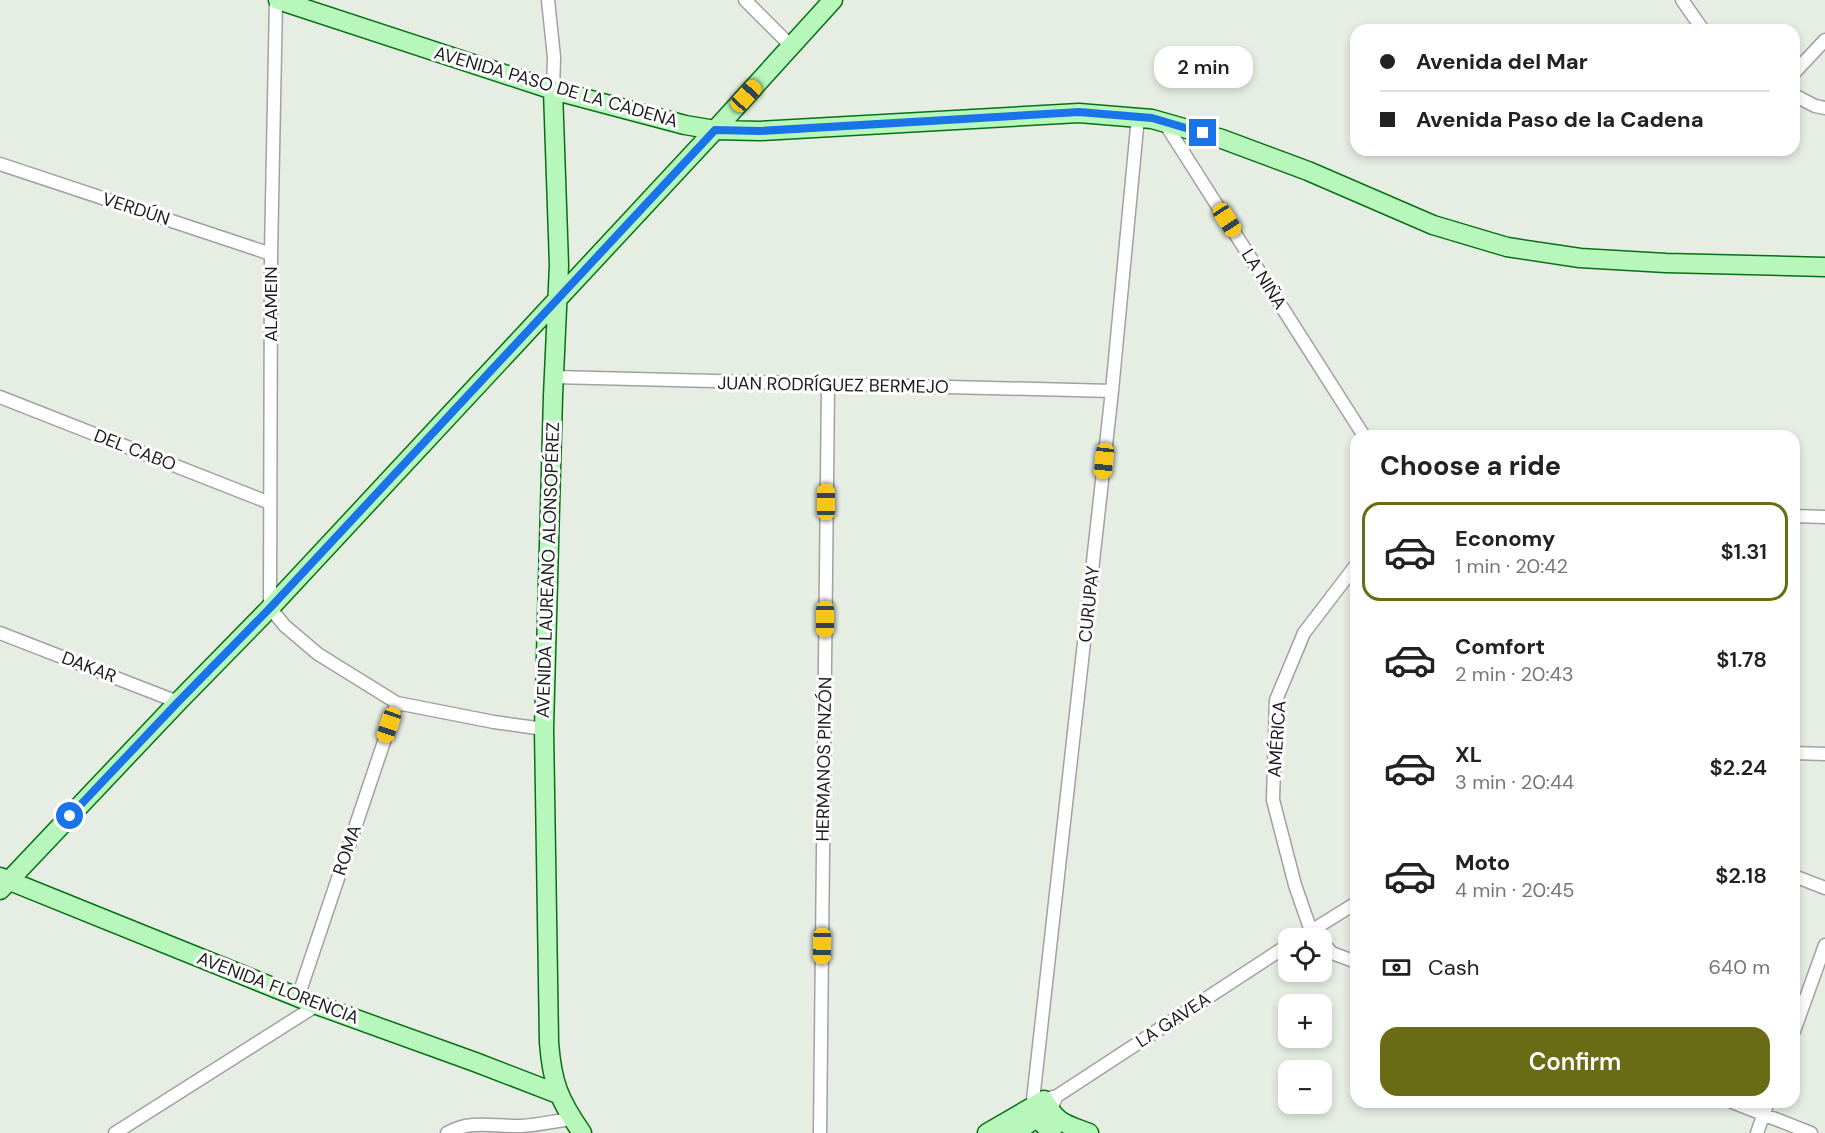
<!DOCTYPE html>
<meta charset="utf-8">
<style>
:root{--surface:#fff;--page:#f2f2f2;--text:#222;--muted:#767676;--line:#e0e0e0;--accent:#696b15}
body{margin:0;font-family:"DM Sans",sans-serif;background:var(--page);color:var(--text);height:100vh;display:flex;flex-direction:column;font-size:22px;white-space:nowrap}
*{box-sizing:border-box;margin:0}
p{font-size:20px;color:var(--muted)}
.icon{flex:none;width:33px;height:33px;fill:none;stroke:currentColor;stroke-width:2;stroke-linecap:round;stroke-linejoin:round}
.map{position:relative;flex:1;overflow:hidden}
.panel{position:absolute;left:1350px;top:430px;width:450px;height:678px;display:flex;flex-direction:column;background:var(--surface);border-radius:18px;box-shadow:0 3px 9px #0003}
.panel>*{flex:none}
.hud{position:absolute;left:1350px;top:24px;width:450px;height:132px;border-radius:18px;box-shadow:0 3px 9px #0003;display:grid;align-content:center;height:132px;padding:0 30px;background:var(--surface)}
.tools{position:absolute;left:1278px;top:928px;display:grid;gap:12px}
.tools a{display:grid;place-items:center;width:54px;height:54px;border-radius:12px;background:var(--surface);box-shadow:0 3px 9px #0003;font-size:30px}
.end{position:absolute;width:27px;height:27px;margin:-14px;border:8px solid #1a73e8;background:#fff;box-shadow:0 0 0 3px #fff}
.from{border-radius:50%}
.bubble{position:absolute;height:42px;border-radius:18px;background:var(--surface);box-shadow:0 3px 9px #0003;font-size:20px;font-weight:600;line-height:42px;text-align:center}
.car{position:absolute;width:18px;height:36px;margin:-18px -9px;border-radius:8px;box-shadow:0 0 4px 2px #0007;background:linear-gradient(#f5c518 24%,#345 0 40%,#f5c518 0 76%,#345 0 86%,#f5c518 0)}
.hud b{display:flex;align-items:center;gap:21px;height:57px;font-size:22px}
.hud b+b{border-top:2px solid var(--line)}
.hud i{width:15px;height:15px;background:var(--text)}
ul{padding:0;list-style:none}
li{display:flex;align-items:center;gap:18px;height:99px;margin:0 12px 9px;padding:0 18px;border:3px solid transparent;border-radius:18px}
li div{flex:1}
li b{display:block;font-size:22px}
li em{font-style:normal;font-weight:600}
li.current{border-color:var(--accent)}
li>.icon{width:54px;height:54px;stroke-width:1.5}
h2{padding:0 30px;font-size:27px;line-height:72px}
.pay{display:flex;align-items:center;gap:15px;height:66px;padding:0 30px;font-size:22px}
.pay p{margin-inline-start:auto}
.button{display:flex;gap:12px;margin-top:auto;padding:12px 30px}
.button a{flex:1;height:69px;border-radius:18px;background:var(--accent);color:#fff;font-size:24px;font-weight:600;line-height:69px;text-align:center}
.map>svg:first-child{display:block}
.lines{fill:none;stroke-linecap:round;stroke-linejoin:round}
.street-casing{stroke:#a1a1a1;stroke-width:15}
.secondary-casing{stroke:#077015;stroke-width:21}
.street{stroke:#fff;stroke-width:12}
.secondary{stroke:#b7f7bc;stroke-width:18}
.route{stroke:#1a73e8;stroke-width:8}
.labels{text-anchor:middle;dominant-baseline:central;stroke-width:6;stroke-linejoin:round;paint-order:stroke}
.street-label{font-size:18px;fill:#1d1d1d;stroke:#fff}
</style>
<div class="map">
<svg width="1825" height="1133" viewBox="0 0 1825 1133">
<rect width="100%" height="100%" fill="#e6eee3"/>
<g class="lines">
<defs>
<path id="street" d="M276,0L271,254L270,608L285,626L318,654L397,703L494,722L544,729
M548,0L554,57L553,90
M745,0L791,46
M1682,0L1703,30
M1794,73L1825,40
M1794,95L1815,106L1825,108
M1164,122L1364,436
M0,164L271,254
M554,377L1112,391
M0,397L270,503
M1794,516L1825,517
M0,633L178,702
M1794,753L1825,754
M1794,876L1825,888
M1298,939L1356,903
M1319,939L1311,931L1295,885L1273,800L1276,700L1304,633L1356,565
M1322,942L1332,953L1356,962
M298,997L397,703
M1794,1031L1825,945
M1049,1098L1057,1096L1288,945
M1732,1102L1811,1133
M1032,1109L1112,391L1138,117
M1046,1113L1050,1110L1057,1096
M115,1133L317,1005
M447,1133C472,1119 494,1127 521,1126C538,1125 555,1121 572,1119
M820,1133L828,385
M1757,1133L1768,1102"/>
<path id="secondary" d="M278,0L553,90L685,125L715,130L760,131L1079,113L1152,119L1222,139L1308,171L1433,225L1507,247L1580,258L1666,263L1825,267
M553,90L559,265L553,396L544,729L549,1042C552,1083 559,1100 582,1133
M0,877L317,1005L475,1062L558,1094
M0,890L178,702L270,608L715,130L833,0
M987,1133L1044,1100C1057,1124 1066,1124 1089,1133
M1014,1133L1037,1118L1052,1133"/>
</defs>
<use href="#street" class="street-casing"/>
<use href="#secondary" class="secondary-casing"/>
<use href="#street" class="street"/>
<use href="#secondary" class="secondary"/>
</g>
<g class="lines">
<path class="route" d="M70,816L178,702L270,608L715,130L760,131L1079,112L1152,118L1203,133"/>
</g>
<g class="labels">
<g class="street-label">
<text transform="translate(556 87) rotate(16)">AVENIDA PASO DE LA CADENA</text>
<text transform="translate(136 209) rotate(18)">VERDÚN</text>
<text transform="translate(1264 279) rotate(58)">LA NIÑA</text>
<text transform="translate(271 304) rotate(-90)">ALAMEIN</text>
<text transform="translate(833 385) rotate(1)">JUAN RODRÍGUEZ BERMEJO</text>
<text transform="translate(135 450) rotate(21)">DEL CABO</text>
<text transform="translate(548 570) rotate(-88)">AVENIDA LAUREANO ALONSOPÉREZ</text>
<text transform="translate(1089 604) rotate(-84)">CURUPAY</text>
<text transform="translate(89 667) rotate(21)">DAKAR</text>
<text transform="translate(1277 739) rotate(-86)">AMÉRICA</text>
<text transform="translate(824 759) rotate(-89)">HERMANOS PINZÓN</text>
<text transform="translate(347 850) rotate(-71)">ROMA</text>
<text transform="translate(278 988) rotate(21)">AVENIDA FLORENCIA</text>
<text transform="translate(1173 1020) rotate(-33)">LA GAVEA</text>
</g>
</g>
</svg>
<div class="tools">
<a><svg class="icon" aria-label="locate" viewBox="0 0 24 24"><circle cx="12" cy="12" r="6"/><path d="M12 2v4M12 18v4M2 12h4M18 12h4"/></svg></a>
<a>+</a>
<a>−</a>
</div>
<i class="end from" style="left:70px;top:816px"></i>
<i class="end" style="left:1203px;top:133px"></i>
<div class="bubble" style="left:1154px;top:46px;width:99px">2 min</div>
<i class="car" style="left:746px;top:96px;rotate:42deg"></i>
<i class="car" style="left:1227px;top:220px;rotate:147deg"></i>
<i class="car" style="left:1104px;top:461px;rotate:186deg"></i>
<i class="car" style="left:826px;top:502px;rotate:0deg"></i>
<i class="car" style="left:825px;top:619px;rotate:180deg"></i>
<i class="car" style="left:389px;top:725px;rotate:199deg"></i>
<i class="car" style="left:822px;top:946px;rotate:181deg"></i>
<div class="hud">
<b><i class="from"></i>Avenida del Mar</b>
<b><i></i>Avenida Paso de la Cadena</b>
</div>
<section class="panel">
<h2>Choose a ride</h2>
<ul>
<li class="current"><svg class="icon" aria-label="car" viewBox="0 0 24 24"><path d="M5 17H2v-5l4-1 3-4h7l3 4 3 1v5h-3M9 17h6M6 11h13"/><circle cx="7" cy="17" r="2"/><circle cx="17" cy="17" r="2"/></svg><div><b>Economy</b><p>1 min · 20:42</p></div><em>$1.31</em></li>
<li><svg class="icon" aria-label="car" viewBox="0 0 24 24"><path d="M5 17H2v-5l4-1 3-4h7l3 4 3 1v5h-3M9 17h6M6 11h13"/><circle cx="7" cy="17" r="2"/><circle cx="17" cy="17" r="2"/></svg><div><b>Comfort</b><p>2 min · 20:43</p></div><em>$1.78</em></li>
<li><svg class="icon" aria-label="car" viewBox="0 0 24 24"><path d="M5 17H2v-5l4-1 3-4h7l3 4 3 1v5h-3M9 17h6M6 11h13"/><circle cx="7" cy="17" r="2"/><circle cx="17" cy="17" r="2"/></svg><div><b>XL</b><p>3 min · 20:44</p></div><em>$2.24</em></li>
<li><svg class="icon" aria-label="car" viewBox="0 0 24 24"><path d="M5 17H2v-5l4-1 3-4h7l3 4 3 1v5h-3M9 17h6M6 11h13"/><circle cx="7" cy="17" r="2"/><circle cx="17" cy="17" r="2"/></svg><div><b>Moto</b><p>4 min · 20:45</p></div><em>$2.18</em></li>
</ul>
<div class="pay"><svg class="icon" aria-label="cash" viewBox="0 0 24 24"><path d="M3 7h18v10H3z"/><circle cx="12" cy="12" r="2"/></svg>Cash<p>640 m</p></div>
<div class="button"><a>Confirm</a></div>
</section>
</div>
